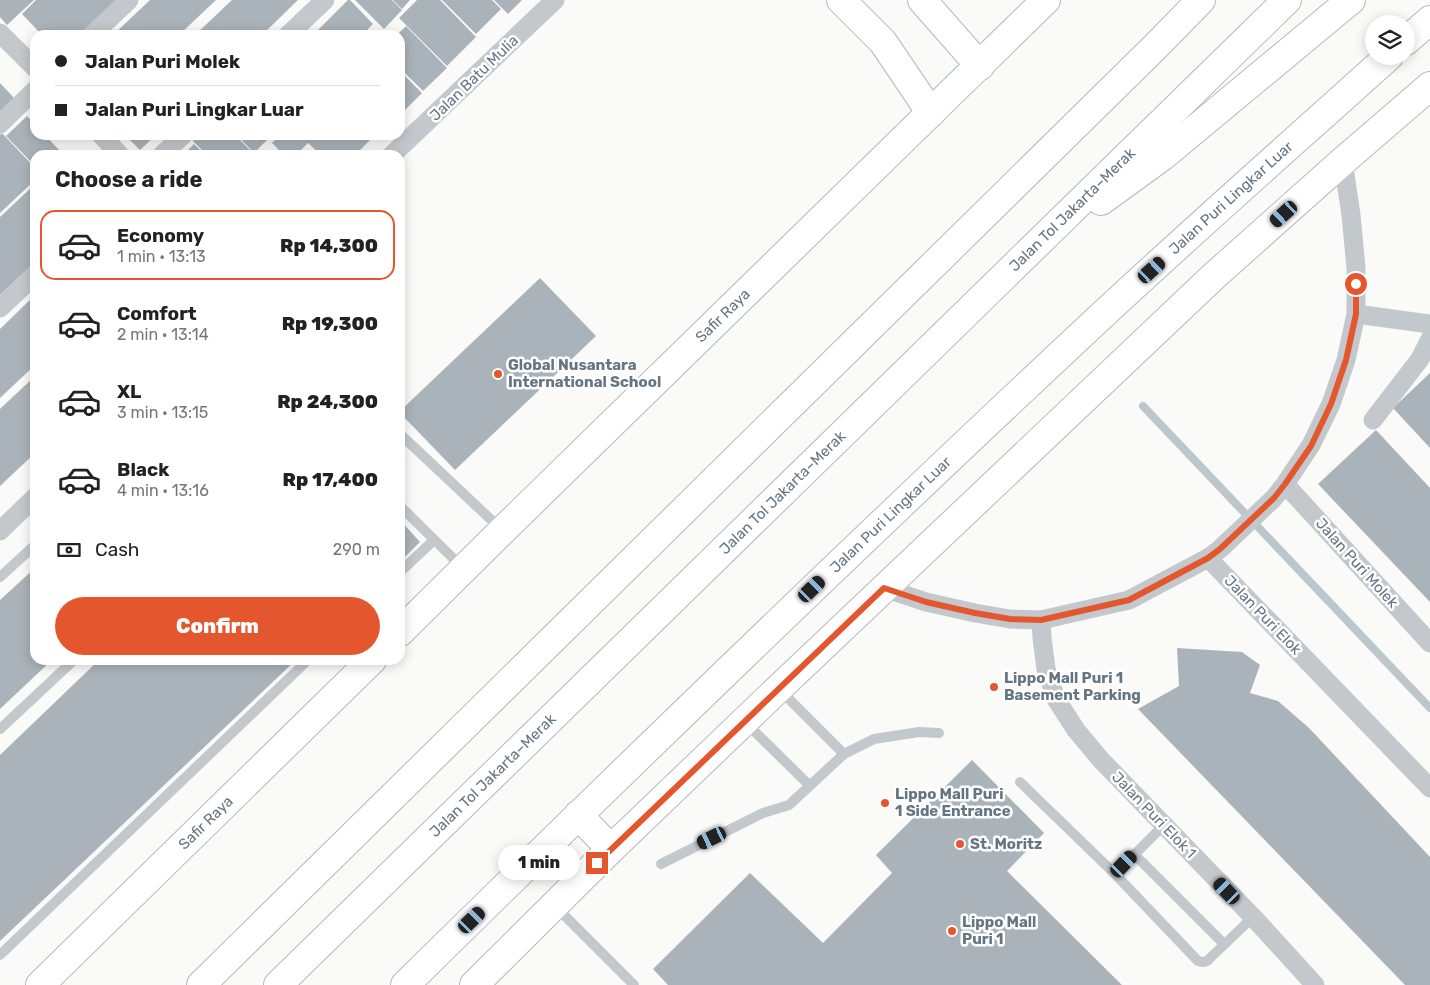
<!DOCTYPE html>
<meta charset="utf-8">
<style>
:root{--surface:#fff;--page:#f2f2f2;--text:#222;--muted:#767676;--line:#e0e0e0;--accent:#e4572e}
body{margin:0;font-family:Rubik,sans-serif;background:var(--page);color:var(--text);height:100vh;display:flex;flex-direction:column;font-size:19px;white-space:nowrap}
*{box-sizing:border-box;margin:0}
p{font-size:16px;color:var(--muted)}
.icon{flex:none;width:28px;height:28px;fill:none;stroke:currentColor;stroke-width:2;stroke-linecap:round;stroke-linejoin:round}
.map{position:relative;flex:1;overflow:hidden}
.panel{position:absolute;left:30px;top:150px;width:375px;height:515px;display:flex;flex-direction:column;background:var(--surface);border-radius:15px;box-shadow:0 2px 12px #0003}
.panel>*{flex:none}
.guide{position:absolute;left:30px;top:30px;width:375px;height:110px;border-radius:15px;box-shadow:0 2px 12px #0003;display:grid;align-content:center;height:110px;padding:0 25px;background:var(--surface)}
.fabs{position:absolute;left:1365px;top:15px;display:grid;gap:10px}
.fabs a{display:grid;place-items:center;width:50px;height:50px;border-radius:50%;background:var(--surface);box-shadow:0 2px 12px #0003;font-size:25px}
.end{position:absolute;width:22px;height:22px;margin:-11px;border:6px solid #e4572e;background:#fff;box-shadow:0 0 0 2px #fff}
.from{border-radius:50%}
.bubble{position:absolute;height:35px;border-radius:18px;background:var(--surface);box-shadow:0 2px 12px #0003;font-size:16px;font-weight:800;line-height:35px;text-align:center}
.car{position:absolute;width:15px;height:30px;margin:-15px -8px;border-radius:6px;box-shadow:0 0 4px 1px #0007;background:linear-gradient(#222 24%,#8ab4d8 0 40%,#222 0 76%,#8ab4d8 0 86%,#222 0)}
.guide b{display:flex;align-items:center;gap:18px;height:48px;font-size:19px}
.guide b+b{border-top:1px solid var(--line)}
.guide i{width:12px;height:12px;background:var(--text)}
ul{padding:0;list-style:none}
li{display:flex;align-items:center;gap:15px;height:70px;margin:0 10px 8px;padding:0 15px;border:2px solid transparent;border-radius:15px}
li div{flex:1}
li b{display:block;font-size:19px}
li em{font-style:normal;font-weight:800}
li.current{border-color:var(--accent)}
li>.icon{width:45px;height:45px;stroke-width:1.5}
h2{padding:0 25px;font-size:22px;line-height:60px}
.pay{display:flex;align-items:center;gap:12px;height:55px;padding:0 25px;font-size:19px}
.pay p{margin-inline-start:auto}
.primary-button{display:flex;gap:10px;margin-top:auto;padding:10px 25px}
.primary-button a{flex:1;height:58px;border-radius:30px;background:var(--accent);color:#fff;font-size:20px;font-weight:800;line-height:58px;text-align:center}
.map>svg:first-child{display:block}
.lines{fill:none;stroke-linecap:round;stroke-linejoin:round}
.stream{stroke:#bbc7cb;stroke-width:8}
.building{fill:#aab3b9}
.secondary-casing{stroke:#b3babf;stroke-width:30}
.primary-casing{stroke:#b5babe;stroke-width:30}
.highway-casing{stroke:#b4b9bd;stroke-width:30}
.lane{stroke:#c3c8cc;stroke-width:10}
.street{stroke:#c3c8cc;stroke-width:19}
.secondary{stroke:#fff;stroke-width:28}
.primary{stroke:#fff;stroke-width:28}
.highway{stroke:#fff;stroke-width:28}
.route{stroke:#e4572e;stroke-width:6}
.poi-dot{fill:#e4572e;stroke:#fff;stroke-width:2}
.labels{text-anchor:middle;dominant-baseline:central;stroke-width:5;stroke-linejoin:round;paint-order:stroke}
.street-label{font-size:15px;fill:#657683;stroke:#fff}
.poi-label{font-size:15px;font-weight:bold;fill:#657683;stroke:#fff;text-anchor:start}
</style>
<div class="map">
<svg width="1430" height="985" viewBox="0 0 1430 985">
<rect width="100%" height="100%" fill="#fafaf8"/>
<g class="lines">
<path class="stream" d="M1143,406L1430,708"/>
</g>
<path class="building" d="M0,0H34L7,25L0,17Z
M36,0H122L86,35H42L22,14Z
M150,0H216L179,35H113Z
M232,0H298L262,35H195Z
M348,0H350L373,24L362,35H313Z
M355,0H392L402,10L384,29Z
M393,0H410L402,9Z
M417,0H440L476,37L447,66L399,18Z
M442,0H492L501,9L476,34Z
M494,0H522L508,14Z
M406,26L447,68L423,91L400,68V35H397Z
M400,71L422,93L400,115Z
M0,83L15,99L0,113Z
M27,116L35,124V135H45L62,153L59,155H35V166L6,136Z
M2,133L35,168V180L0,213V135Z
M125,135H156L140,150Z
M200,135H235L255,155H207L193,141Z
M237,135H272L254,153Z
M280,135H365L370,140L355,155H353L349,150L344,155H321L308,143L296,155H284L272,143Z
M194,144L205,155H183Z
M35,184V262L0,295V217Z
M540,278L596,336L455,470L400,413V411Z
M35,295V365L0,398V329Z
M1430,373V448L1393,408Z
M35,376V453L0,486V409Z
M1376,430L1430,488V602L1318,484Z
M400,520L420,542L400,562Z
M35,568V660H52L0,709V600Z
M1177,648L1242,652L1260,665L1250,693L1278,701L1309,728L1430,857V985H1405L1138,709L1179,686Z
M99,660H296L0,941V755Z
M972,760L1044,833L1007,871L1122,985H668L653,969L750,873L823,943L892,873L876,855Z"/>
<g class="lines">
<defs>
<g id="secondary">
<path d="M841,0L883,42L931,113"/>
<path d="M922,0L980,66"/>
<path id="s1" d="M400,632L502,531L1046,0"/>
<path id="s2" d="M40,985L372,660"/>
</g>
<g id="primary">
<path d="M1406,41L1430,20"/>
<path d="M578,815L611,849"/>
<path id="s3" d="M405,985C628,766 853,548 1081,335C1182,240 1286,149 1389,56"/>
<path d="M474,985L611,849L778,689L1214,276L1343,161L1430,86"/>
</g>
<g id="highway">
<path d="M1101,201L1163,156L1351,0"/>
<path d="M201,985L1156,46L1201,0"/>
<path id="s4" d="M278,985L1287,0"/>
</g>
</defs>
<use href="#secondary" class="secondary-casing"/>
<use href="#primary" class="primary-casing"/>
<use href="#highway" class="highway-casing"/>
<path class="lane" d="M400,434L502,530
M400,506L464,569
M400,572L434,540
M0,577L35,545
M779,689L844,754
M745,722L809,785
M0,729L74,660
M1020,782L1115,874L1198,961L1202,962L1207,961L1253,917
M1134,854L1224,944
M661,864L763,813L789,805L844,754L874,739L919,732L939,733
M1115,874L1164,825
M555,906L634,985
M0,955L308,660"/>
<path class="street" d="M0,33L35,68
M92,35L129,0
M288,35L325,0
M0,124L35,90
M101,135L120,155
M162,155L183,135
M392,155L555,0
M0,308L35,275
M1356,314L1430,324
M1373,420L1420,359L1430,339
M1285,484L1430,643
M0,531L35,497
M1208,558L1430,788
M884,588L926,602L975,613L1010,619L1041,620L1129,600L1208,558L1220,549L1274,498L1285,484L1311,445L1331,404L1346,360L1356,314V268L1351,215L1343,161
M1041,620L1042,638L1046,669L1056,699L1076,730L1101,760L1253,917L1315,985"/>
<use href="#secondary" class="secondary"/>
<use href="#primary" class="primary"/>
<use href="#highway" class="highway"/>
</g>
<g class="lines">
<path class="route" d="M597,863L884,588L926,602L975,613L1010,619L1041,620L1129,600L1208,558L1220,549L1274,498L1285,484L1311,446L1331,404L1346,360L1356,314V284"/>
</g>
<g class="poi-dot">
<circle cx="498" cy="374" r="5"/>
<circle cx="994" cy="687" r="5"/>
<circle cx="885" cy="803" r="5"/>
<circle cx="960" cy="844" r="5"/>
<circle cx="952" cy="931" r="5"/>
</g>
<g class="labels">
<g class="street-label">
<text transform="translate(474 78) rotate(-44)">Jalan Batu Mulia</text>
<text stroke="none"><textPath href="#s3" startOffset="1141">Jalan Puri Lingkar Luar</textPath></text>
<text stroke="none"><textPath href="#s4" startOffset="1110">Jalan Tol Jakarta–Merak</textPath></text>
<text stroke="none"><textPath href="#s1" startOffset="452">Safir Raya</textPath></text>
<text stroke="none"><textPath href="#s4" startOffset="705">Jalan Tol Jakarta–Merak</textPath></text>
<text stroke="none"><textPath href="#s3" startOffset="676">Jalan Puri Lingkar Luar</textPath></text>
<text transform="translate(1357 563) rotate(48)">Jalan Puri Molek</text>
<text transform="translate(1263 615) rotate(46)">Jalan Puri Elok</text>
<text stroke="none"><textPath href="#s4" startOffset="300">Jalan Tol Jakarta–Merak</textPath></text>
<text transform="translate(1154 815) rotate(46)">Jalan Puri Elok 1</text>
<text stroke="none"><textPath href="#s2" startOffset="232">Safir Raya</textPath></text>
</g>
<g class="poi-label">
<text x="508" y="365">Global Nusantara<tspan x="508" dy="17">International School</tspan></text>
<text x="1004" y="678">Lippo Mall Puri 1<tspan x="1004" dy="17">Basement Parking</tspan></text>
<text x="895" y="794">Lippo Mall Puri<tspan x="895" dy="17">1 Side Entrance</tspan></text>
<text x="970" y="844">St. Moritz</text>
<text x="962" y="922">Lippo Mall<tspan x="962" dy="17">Puri 1</tspan></text>
</g>
</g>
</svg>
<div class="fabs">
<a><svg class="icon" aria-label="layers" viewBox="0 0 24 24"><path d="M12 4l9 5-9 5-9-5zM3 14l9 5 9-5"/></svg></a>
</div>
<i class="end from" style="left:1356px;top:284px"></i>
<i class="end" style="left:597px;top:863px"></i>
<div class="bubble" style="left:498px;top:845px;width:82px">1 min</div>
<i class="car" style="left:1284px;top:214px;rotate:228deg"></i>
<i class="car" style="left:1152px;top:270px;rotate:48deg"></i>
<i class="car" style="left:812px;top:589px;rotate:46deg"></i>
<i class="car" style="left:712px;top:838px;rotate:244deg"></i>
<i class="car" style="left:1124px;top:864px;rotate:44deg"></i>
<i class="car" style="left:1227px;top:891px;rotate:316deg"></i>
<i class="car" style="left:472px;top:920px;rotate:46deg"></i>
<div class="guide">
<b><i class="from"></i>Jalan Puri Molek</b>
<b><i></i>Jalan Puri Lingkar Luar</b>
</div>
<section class="panel">
<h2>Choose a ride</h2>
<ul>
<li class="current"><svg class="icon" aria-label="car" viewBox="0 0 24 24"><path d="M5 17H2v-5l4-1 3-4h7l3 4 3 1v5h-3M9 17h6M6 11h13"/><circle cx="7" cy="17" r="2"/><circle cx="17" cy="17" r="2"/></svg><div><b>Economy</b><p>1 min · 13:13</p></div><em>Rp 14,300</em></li>
<li><svg class="icon" aria-label="car" viewBox="0 0 24 24"><path d="M5 17H2v-5l4-1 3-4h7l3 4 3 1v5h-3M9 17h6M6 11h13"/><circle cx="7" cy="17" r="2"/><circle cx="17" cy="17" r="2"/></svg><div><b>Comfort</b><p>2 min · 13:14</p></div><em>Rp 19,300</em></li>
<li><svg class="icon" aria-label="car" viewBox="0 0 24 24"><path d="M5 17H2v-5l4-1 3-4h7l3 4 3 1v5h-3M9 17h6M6 11h13"/><circle cx="7" cy="17" r="2"/><circle cx="17" cy="17" r="2"/></svg><div><b>XL</b><p>3 min · 13:15</p></div><em>Rp 24,300</em></li>
<li><svg class="icon" aria-label="car" viewBox="0 0 24 24"><path d="M5 17H2v-5l4-1 3-4h7l3 4 3 1v5h-3M9 17h6M6 11h13"/><circle cx="7" cy="17" r="2"/><circle cx="17" cy="17" r="2"/></svg><div><b>Black</b><p>4 min · 13:16</p></div><em>Rp 17,400</em></li>
</ul>
<div class="pay"><svg class="icon" aria-label="cash" viewBox="0 0 24 24"><path d="M3 7h18v10H3z"/><circle cx="12" cy="12" r="2"/></svg>Cash<p>290 m</p></div>
<div class="primary-button"><a>Confirm</a></div>
</section>
</div>
